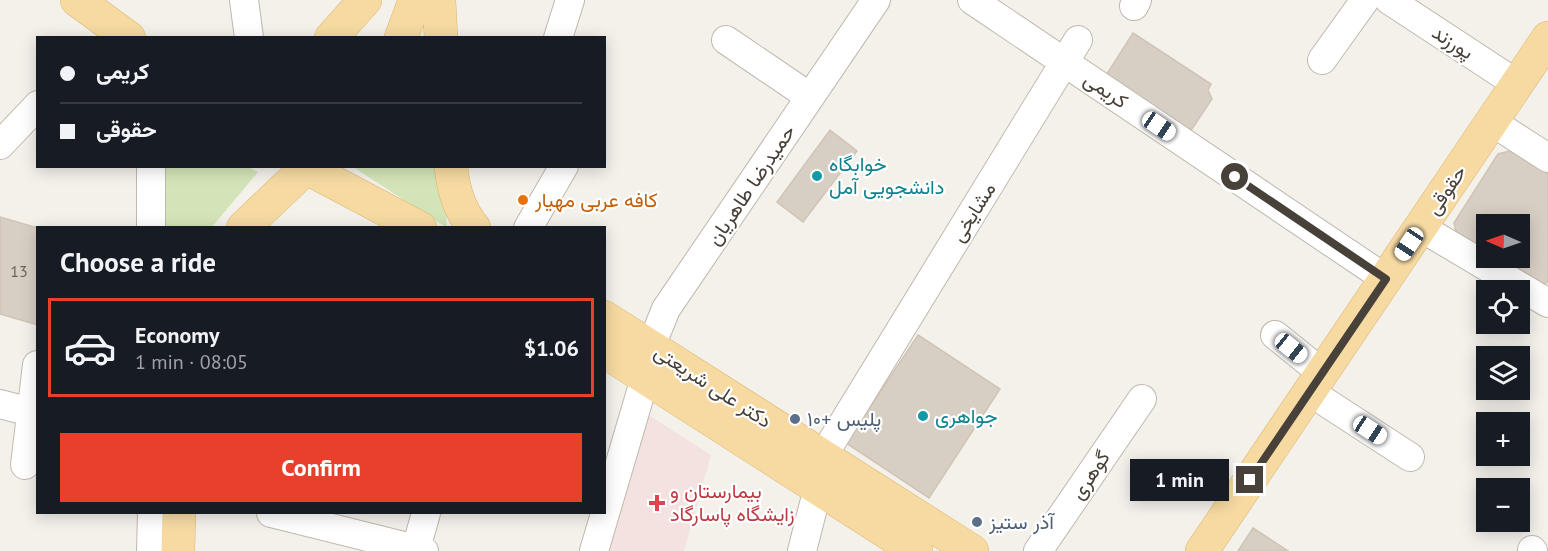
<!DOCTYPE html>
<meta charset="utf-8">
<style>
:root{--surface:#171b24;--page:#20242c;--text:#f1f3f6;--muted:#9ea1a6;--line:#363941;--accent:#e9402e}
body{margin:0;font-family:"PT Sans",Vazirmatn,sans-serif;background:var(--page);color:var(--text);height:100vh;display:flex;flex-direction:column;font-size:22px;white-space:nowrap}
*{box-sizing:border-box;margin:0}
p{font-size:20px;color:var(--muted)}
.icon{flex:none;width:33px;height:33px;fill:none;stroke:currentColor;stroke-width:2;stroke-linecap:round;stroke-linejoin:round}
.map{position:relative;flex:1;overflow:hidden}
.drawer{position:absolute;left:36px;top:226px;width:570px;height:288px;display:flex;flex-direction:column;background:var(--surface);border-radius:0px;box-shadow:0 3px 15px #0003}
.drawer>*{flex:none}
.hud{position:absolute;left:36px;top:36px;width:570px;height:132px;border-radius:0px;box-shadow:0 3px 15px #0003;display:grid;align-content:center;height:132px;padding:0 24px;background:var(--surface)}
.needle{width:39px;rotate:272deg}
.buttons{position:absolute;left:1476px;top:214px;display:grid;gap:12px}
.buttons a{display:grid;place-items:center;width:54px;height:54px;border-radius:0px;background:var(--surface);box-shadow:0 3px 15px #0003;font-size:30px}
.end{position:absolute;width:27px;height:27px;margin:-14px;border:8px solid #484139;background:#fff;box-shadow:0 0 0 3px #fff}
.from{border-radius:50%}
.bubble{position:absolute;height:42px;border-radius:0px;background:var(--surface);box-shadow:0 3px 15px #0003;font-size:20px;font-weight:700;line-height:42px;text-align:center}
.car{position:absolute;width:18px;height:36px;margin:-18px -9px;border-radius:8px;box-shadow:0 0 4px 2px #0007;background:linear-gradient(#fff 24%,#345 0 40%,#fff 0 76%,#345 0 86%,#fff 0)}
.hud b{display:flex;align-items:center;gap:21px;height:57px;font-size:22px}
.hud b+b{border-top:2px solid var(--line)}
.hud i{width:15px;height:15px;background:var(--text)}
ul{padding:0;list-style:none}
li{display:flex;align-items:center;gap:18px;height:99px;margin:0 12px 9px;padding:0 12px;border:3px solid transparent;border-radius:0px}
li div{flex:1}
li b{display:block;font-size:22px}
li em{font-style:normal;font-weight:700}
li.current{border-color:var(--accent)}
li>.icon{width:54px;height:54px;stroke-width:1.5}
h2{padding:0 24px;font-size:27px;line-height:72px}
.cta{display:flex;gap:12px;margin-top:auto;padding:12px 24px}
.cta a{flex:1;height:69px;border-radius:0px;background:var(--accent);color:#fff;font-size:24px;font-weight:700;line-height:69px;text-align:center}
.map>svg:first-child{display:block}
.medical{fill:#f3e2e0}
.green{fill:#d3e5b8}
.building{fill:#d8cfc4;stroke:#cfc4b5;stroke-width:1.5}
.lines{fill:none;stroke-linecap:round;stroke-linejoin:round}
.minor-casing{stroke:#bfb8ae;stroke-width:30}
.major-casing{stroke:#dbb672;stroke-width:34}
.minor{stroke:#fff;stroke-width:28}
.major{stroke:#f6daa2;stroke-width:33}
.route{stroke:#484139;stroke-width:8}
.culture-dot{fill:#0f9aa8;stroke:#fff;stroke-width:2}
.food-dot{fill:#e8710a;stroke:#fff;stroke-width:2}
.service-dot{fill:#5c6f8a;stroke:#fff;stroke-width:2}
.health-dot{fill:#e0444e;stroke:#fff;stroke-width:2}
.labels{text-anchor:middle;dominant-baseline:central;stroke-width:4.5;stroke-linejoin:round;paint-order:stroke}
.number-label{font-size:16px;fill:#6c645c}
.street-label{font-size:20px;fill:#484139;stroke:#fff}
.culture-label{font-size:20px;fill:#0d838f;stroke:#fff;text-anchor:start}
.food-label{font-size:20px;fill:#c56008;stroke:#fff;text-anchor:start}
.service-label{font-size:20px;fill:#4e5e75;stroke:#fff;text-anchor:start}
.health-label{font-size:20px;fill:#be3a42;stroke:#fff;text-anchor:start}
</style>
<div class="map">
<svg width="1548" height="551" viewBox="0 0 1548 551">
<rect width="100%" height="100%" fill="#f4f1eb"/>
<path class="medical" d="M644,412L711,455L684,551H602Z"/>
<path class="green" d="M165,167H248L258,172L211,228H164Z
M353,167H442L447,228Z"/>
<path class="building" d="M1133,33L1211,84L1208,90L1212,99L1188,135L1103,80Z
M830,130L857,151L803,222L777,202Z
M1514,150L1548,174V282L1540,286L1494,258H1520V225H1486V254L1457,236L1454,223L1498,154Z
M0,217L38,228V325L0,314Z
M918,335L1000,389L929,498L846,443Z
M1253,528L1288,551H1238Z"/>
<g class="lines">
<defs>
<path id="minor" d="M244,0L249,38
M972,0L1386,279
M1389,0L1517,84
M1134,6L1137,0
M558,38L570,0
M726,40L810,97
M1322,60L1365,0
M1492,122L1548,158
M0,145L38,105
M151,166V228
M1420,227L1548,303
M528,228L564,166
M1275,335L1322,373
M1310,392L1410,457
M0,404L38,414
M823,456L1078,40
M25,465L37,365
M271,513L424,551
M416,549L426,513
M1532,550L1533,551
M151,551L152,513
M594,551L645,378L651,346L666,309L876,0
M802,551L818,488
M1038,551L1142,399"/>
<path id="major" d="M77,0L129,38
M439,0L441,38
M331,38L365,0
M401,38L415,0
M303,166L420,228
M451,166C453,190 459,210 474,228
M243,228L308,166
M604,317L972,551
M604,351L916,551
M178,551L179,513
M1202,551L1548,38"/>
</defs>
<use href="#minor" class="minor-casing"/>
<use href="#major" class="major-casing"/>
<use href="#minor" class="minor"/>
<use href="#major" class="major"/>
</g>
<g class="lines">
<path class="route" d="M1235,177L1386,279L1250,480"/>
</g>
<g class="culture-dot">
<circle cx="817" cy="176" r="6"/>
<circle cx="923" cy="416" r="6"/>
</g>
<circle class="food-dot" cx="523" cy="200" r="6"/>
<g class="service-dot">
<circle cx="795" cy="419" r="6"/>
<circle cx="977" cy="522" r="6"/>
</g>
<path class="health-dot" d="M654 494h6v6h6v6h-6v6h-6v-6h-6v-6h6z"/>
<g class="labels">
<g class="number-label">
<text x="19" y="271">13</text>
</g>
<g class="street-label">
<text transform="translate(1453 42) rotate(33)">پورزند</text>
<text transform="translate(1106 90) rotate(34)">کریمی</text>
<text transform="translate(751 185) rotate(-56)">حمیدرضا طاهریان</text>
<text transform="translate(1446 190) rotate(-56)">حقوقی</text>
<text transform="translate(973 212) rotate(-58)">مشایخی</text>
<text transform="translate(713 386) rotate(33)">دکتر علی شریعتی</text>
<text transform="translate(1090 475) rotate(-56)">گوهری</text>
</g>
<g class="culture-label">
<text x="829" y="164">خوابگاه<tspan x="829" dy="23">دانشجویی آمل</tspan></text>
<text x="935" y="416">جواهری</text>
</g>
<g class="food-label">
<text x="535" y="200">کافه عربی مهیار</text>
</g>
<g class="service-label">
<text x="807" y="419">پلیس +۱۰</text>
<text x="989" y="522">آذر ستیز</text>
</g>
<g class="health-label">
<text x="670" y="491">بیمارستان و<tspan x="670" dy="23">زایشگاه پاسارگاد</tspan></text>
</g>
</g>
</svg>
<div class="buttons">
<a><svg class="needle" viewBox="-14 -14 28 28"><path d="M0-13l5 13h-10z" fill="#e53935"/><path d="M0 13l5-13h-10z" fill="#9ea1a6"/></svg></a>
<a><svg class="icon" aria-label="locate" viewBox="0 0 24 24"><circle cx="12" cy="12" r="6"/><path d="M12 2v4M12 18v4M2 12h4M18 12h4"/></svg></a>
<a><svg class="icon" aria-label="layers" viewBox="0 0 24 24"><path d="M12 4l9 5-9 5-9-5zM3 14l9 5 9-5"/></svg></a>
<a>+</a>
<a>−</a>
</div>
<i class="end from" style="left:1235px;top:177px"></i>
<i class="end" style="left:1250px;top:480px"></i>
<div class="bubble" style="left:1130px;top:459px;width:99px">1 min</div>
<i class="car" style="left:1159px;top:126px;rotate:124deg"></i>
<i class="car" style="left:1409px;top:244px;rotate:214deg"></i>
<i class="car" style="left:1291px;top:348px;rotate:129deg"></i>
<i class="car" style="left:1370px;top:430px;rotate:123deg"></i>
<div class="hud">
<b><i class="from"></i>کریمی</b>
<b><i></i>حقوقی</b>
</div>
<section class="drawer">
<h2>Choose a ride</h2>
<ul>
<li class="current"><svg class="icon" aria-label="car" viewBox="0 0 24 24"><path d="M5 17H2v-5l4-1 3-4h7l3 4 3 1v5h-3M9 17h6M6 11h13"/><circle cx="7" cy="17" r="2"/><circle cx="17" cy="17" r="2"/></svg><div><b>Economy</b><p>1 min · 08:05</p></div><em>$1.06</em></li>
</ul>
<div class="cta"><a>Confirm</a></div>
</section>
</div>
